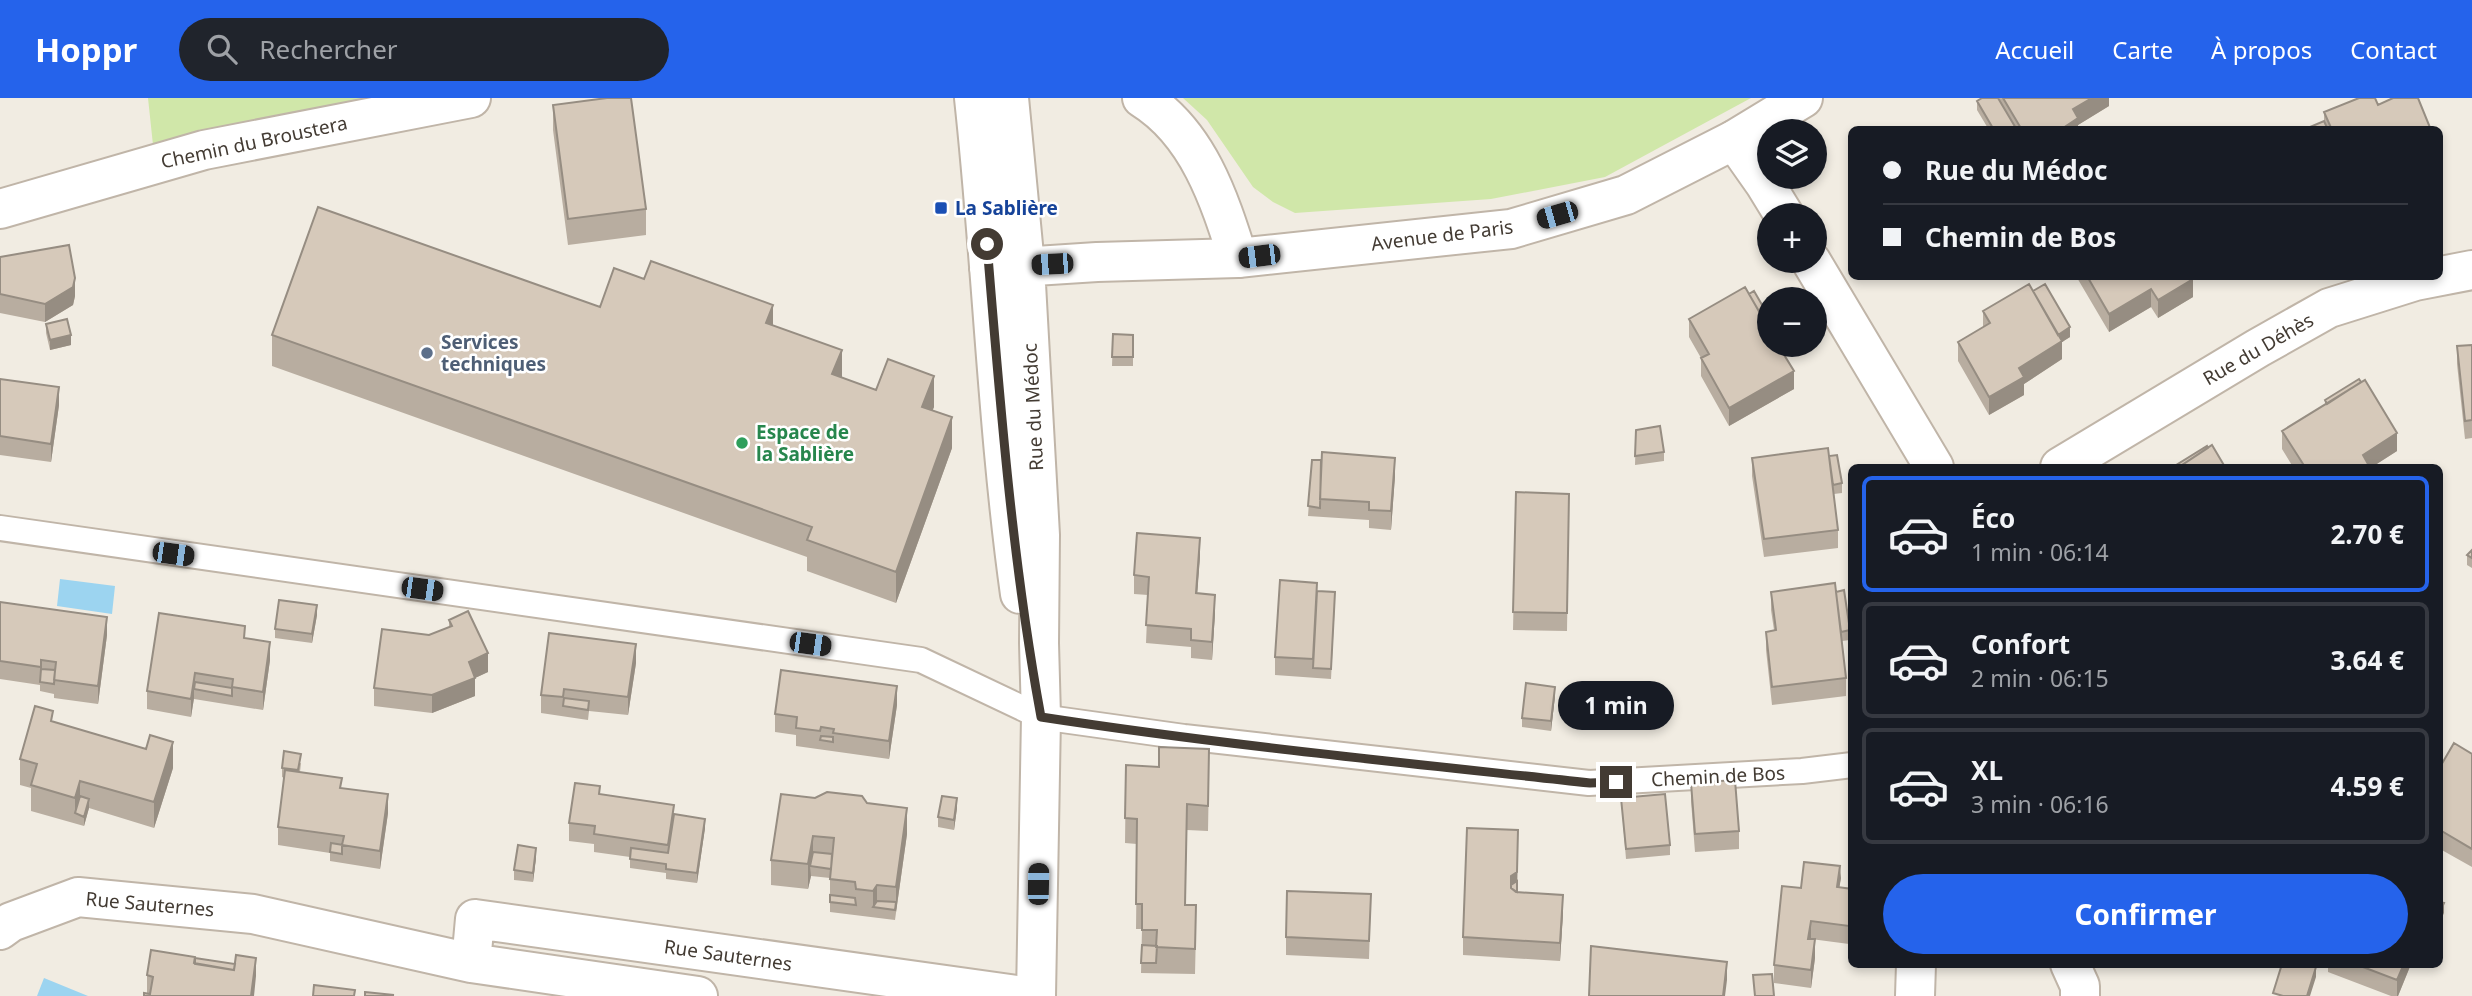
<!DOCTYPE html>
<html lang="fr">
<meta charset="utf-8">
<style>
:root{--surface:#171b24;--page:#20242c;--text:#f1f3f6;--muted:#9ea1a6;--line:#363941;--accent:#2563eb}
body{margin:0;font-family:"Noto Sans",sans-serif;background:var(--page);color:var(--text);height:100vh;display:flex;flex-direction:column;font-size:26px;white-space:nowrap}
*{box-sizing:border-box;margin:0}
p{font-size:23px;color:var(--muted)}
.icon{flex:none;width:38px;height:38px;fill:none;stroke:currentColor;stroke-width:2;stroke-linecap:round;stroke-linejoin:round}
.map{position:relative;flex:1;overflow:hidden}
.sheet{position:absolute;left:1848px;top:366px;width:595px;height:504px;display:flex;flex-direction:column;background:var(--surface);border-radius:10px;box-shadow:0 4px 10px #0003}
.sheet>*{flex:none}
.hud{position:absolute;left:1848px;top:28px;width:595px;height:154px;border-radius:10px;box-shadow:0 4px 10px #0003;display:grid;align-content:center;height:154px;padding:0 35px;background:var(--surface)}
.tools{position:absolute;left:1757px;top:21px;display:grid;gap:14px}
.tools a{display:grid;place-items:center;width:70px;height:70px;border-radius:50%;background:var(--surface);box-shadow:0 4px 10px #0003;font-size:35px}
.end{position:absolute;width:32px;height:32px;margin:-16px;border:9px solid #433b33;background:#fff;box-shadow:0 0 0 4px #fff}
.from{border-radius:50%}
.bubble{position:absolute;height:49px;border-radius:24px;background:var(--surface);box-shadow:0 4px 10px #0003;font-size:23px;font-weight:700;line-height:49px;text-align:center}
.car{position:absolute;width:21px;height:42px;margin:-21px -10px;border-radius:9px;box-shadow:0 0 5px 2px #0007;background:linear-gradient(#222 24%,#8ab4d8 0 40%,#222 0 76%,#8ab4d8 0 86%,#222 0)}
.hud b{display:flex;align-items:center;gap:24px;height:66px;font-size:26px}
.hud b+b{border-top:2px solid var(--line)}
.hud i{width:18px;height:18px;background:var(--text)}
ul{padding:12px 0 0;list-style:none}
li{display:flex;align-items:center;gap:21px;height:116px;margin:0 14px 10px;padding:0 21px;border:4px solid var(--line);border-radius:10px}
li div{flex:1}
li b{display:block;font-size:26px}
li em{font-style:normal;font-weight:700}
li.active{border-color:var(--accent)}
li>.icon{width:63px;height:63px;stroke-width:1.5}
.cta{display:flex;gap:14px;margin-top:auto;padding:14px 35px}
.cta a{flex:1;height:80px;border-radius:42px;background:var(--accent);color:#fff;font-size:28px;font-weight:700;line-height:80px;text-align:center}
header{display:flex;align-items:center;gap:42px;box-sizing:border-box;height:98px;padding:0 35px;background:var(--accent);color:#fff}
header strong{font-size:33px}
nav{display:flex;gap:38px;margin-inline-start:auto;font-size:24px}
.search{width:490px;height:63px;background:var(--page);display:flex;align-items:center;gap:18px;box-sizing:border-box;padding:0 24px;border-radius:38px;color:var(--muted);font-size:26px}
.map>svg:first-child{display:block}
.green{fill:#d0e7a9}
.water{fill:#9cd4f0}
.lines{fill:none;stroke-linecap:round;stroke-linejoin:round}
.service-casing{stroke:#c0b5a8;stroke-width:28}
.minor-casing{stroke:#c0b5a8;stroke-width:42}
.tertiary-casing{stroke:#c0b5a8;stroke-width:42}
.service{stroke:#fff;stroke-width:24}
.minor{stroke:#fff;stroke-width:38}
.tertiary{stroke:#fff;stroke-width:38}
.wall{fill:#b8ada0}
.shaded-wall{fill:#968d82}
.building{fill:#d6c9ba;stroke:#968d82;stroke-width:2}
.route{stroke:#433b33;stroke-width:9}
.transit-dot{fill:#1a4fb4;stroke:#fff;stroke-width:2.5}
.service-dot{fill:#5c6f8a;stroke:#fff;stroke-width:2.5}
.leisure-dot{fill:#2e9e5b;stroke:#fff;stroke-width:2.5}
.labels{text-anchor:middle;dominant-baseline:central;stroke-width:5;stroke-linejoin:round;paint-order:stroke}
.street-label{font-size:19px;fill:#433b33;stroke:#fff}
.transit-label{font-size:19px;font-weight:bold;fill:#164399;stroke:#fff;text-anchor:start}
.service-label{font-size:19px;font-weight:bold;fill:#4e5e75;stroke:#fff;text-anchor:start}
.leisure-label{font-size:19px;font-weight:bold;fill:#27864d;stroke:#fff;text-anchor:start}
</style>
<header>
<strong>Hoppr</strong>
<div class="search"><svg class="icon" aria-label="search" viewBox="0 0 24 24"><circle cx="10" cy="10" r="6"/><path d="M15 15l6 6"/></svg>Rechercher</div>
<nav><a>Accueil</a><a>Carte</a><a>À propos</a><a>Contact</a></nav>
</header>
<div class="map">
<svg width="2472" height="898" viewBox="0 0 2472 898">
<rect width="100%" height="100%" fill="#f1ece2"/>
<path class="green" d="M148,0H389L153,47Z
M1183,0H1751L1605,79L1491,101L1295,115L1273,104L1253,89L1207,22Z"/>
<path class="water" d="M60,481L115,488L112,516L57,508Z
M44,880L88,898H37Z"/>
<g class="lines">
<defs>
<path id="service" d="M0,430L921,562L1041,619L1184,639L1414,665L1589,685L1802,673L1852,667"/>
<path id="minor" d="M1142,0C1198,35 1219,100 1238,160
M1734,42L1765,86L1784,117
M0,111L204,52L471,0
M1811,163L1934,369
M2060,369L2258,250L2329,210L2415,183L2472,172
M0,832L11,824L78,799L253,816L471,865L698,898
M471,865L475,821L1023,898
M2070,866L2080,888V898
M1915,898L1916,866"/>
<path id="tertiary" d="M974,0C992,165 997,331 1020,496
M1009,0L1025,168L1040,437L1039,545L1041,619L1036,898
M989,171L1097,164L1238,160L1511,131L1626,97L1734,42L1803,0"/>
</defs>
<use href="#service" class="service-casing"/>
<use href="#minor" class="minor-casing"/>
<use href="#tertiary" class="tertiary-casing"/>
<use href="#service" class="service"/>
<use href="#minor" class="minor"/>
<use href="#tertiary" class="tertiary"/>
</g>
<path class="wall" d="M1982,0H2109V8L2078,27V32H1989L1977,12V3Z
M553,7L646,111V137L568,147L553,32Z
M2378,7L2431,32H2303L2324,23V14Z
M0,159L75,198L73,207L45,224L0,215Z
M2076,178H2191L2193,199L2158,220L2151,209L2109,234Z
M2033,193L2070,239L2062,244V261L2024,286V297L1989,317L1958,263V244L1983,229V213Z
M600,209L773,227L842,280L876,292L934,309L932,312L952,350L896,505L807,473V459L272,268V237Z
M1689,221L1769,247L1794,291L1729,328L1701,278V260L1689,239Z
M46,226L71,247L50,252L46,235Z
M1113,236L1133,237V268H1112Z
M2472,247V340L2465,341L2457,266V248Z
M0,281L59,307L51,364L0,357Z
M2325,302L2397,353L2372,369H2293L2282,351V333L2325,307Z
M1636,332L1664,354V363L1635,367Z
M1829,358L1842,385V395L1834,396L1838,432V450L1764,459L1752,378V360Z
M1312,362L1395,378L1391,432L1369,430V422L1308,418Z
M1516,394L1569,396L1567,533L1513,532Z
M2472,452V470L2467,467V457Z
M1200,458L1197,495L1215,515L1212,562L1191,560V549L1146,545L1148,497L1134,496V477Z
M1317,493L1335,504L1331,581L1275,577V559Z
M1771,494H1836L1850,532V542L1842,543L1846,580V598L1772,607L1766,552V534L1774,532L1771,512Z
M0,504L107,537L98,606L54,600V596L40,593V587L0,581Z
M317,517L312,545L275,540V531Z
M449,522L488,574L475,580V598L432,615L374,608V590L429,537L449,529Z
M245,540L270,562L263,612L194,601V600L191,619L147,611V593Z
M636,565L628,617L589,613L588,622L541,615V597Z
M1555,598L1551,633L1522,629V620Z
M897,607L889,661L796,648V637L775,634V616Z
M53,623L173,670L154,730L89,710L84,728L31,713V690L20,687V661Z
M2472,656V769L2440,751V669Z
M301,665L300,674L342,690L388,715L380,771L330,763V755L278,747V729L284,680L282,679V670Z
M1126,667L1209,676L1208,733L1187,732L1185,807L1196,832L1195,876L1141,875L1142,831H1136L1137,746L1125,745Z
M1691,685L1739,733V751L1695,754L1691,703Z
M600,696L674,716L705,730L697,785L666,781V775L630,770V759L594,754V746L569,743V725Z
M1621,700L1670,747V757L1626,761Z
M867,705L907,736L895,822L830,814V780L811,778L808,791L771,787V762Z
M957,710L954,732L938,729V719Z
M1518,750L1517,794L1563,815L1560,863L1463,857V839Z
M536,760L533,784L514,782V772Z
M1841,780L1839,789L1852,791V825L1849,846L1811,841L1815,860L1811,890L1774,885V867L1801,790Z
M1371,796L1369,861L1286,857V839Z
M195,860L256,878L144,898L147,895V877Z
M2328,866H2411L2398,898H2391L2328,874Z"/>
<path class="shaded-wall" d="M2092,0H2109V8L2078,27V32H2060L2073,11Z
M75,180V198L73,207L45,224V206Z
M2193,181V199L2158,220V202Z
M2151,191V209L2109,234V216Z
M773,207V237L766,225Z
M2070,229V239L2062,244V261L2024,286V297L1989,317V299L2019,270L2054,239Z
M71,237V247L50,252V242Z
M842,252V283L832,276Z
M1794,273V291L1729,328V310Z
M934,278V309L922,340V309Z
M59,289V307L51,364V346Z
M952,319V350L896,505V474Z
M2397,335V353L2372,369H2363V357Z
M1395,360V378L1391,432V413Z
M1200,440V458L1196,513V495Z
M1215,497V515L1212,562V544Z
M317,507V517L312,545V536Z
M107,519V537L98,606V588Z
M270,544V562L263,612V594Z
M636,546V565L628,617V599Z
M488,555V574L475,580V598L432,615V597L469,564Z
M195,575V591H194V600L191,619V601Z
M897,588V607L889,661V643Z
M1555,589V598L1551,633V623Z
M173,644V670L154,730V704Z
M80,683V708L75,715V700Z
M388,696V715L380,771V753Z
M957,700V710L954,732V722Z
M89,701V710L84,728V719Z
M907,710V736L896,814V789Z
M705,721V730L697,785V775Z
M1518,732L1517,792L1511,796V778Z
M813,738V764L810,768L811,778L808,791V766Z
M536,750V760L533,784V775Z
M1840,768L1841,780L1838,798L1837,789Z
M877,787V810L873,809V793Z
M1563,797V815L1560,863V845Z
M2444,805V815L2440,824V814Z
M1852,807V825L1849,846V828Z
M1811,823V841H1808Z
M1815,841V860L1811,890V872Z
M256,860V878L254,898H251Z
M1727,864V882L1725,898H1723Z
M2404,866H2411L2398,898H2397V882Z
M2316,869V879L2310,898H2307Z"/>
<path class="building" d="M607,0H631L646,111L568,121L553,7Z
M1982,0H1998L2017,32H1994L1977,3Z
M2003,0H2092L2073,11L2078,20L2060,32H2022Z
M2359,0H2375L2378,7L2393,0H2418L2431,32H2332L2324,14Z
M2324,23L2328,32H2303Z
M318,109L600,209L614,170L644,181L651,163L773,207L766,225L842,252L832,276L876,292L888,261L934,278L922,309L952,319L896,474L807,442L812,429L272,237Z
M69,147L75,180L73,189L45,206L0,196V159Z
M2087,178H2191L2193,181L2158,202L2151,191L2109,216Z
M2029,186L2062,243L2019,270L2024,279L1989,299L1958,244L1990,225L1983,213Z
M2045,186L2070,229L2058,237L2033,193Z
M1745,189L1769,231V247H1778L1794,273L1729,310L1701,260L1709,256L1689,221Z
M1754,193L1769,219L1768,229L1749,196Z
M67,221L71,237L50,242L46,226Z
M1113,236L1133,237V259H1112Z
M2472,247V322L2465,323L2457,248Z
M0,281L59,289L51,346L0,338Z
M2359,281L2361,284L2327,306L2325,302Z
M2365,282L2397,335L2363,357L2368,366L2363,369H2305L2282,333Z
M1660,328L1664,354L1635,358L1636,332Z
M2212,347L2225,369H2179Z
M2207,348L2208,350L2179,369H2173Z
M1828,350L1838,432L1764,441L1752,360Z
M1322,354L1395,360L1391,413L1369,412V404L1320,401Z
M1837,357L1842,385L1833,387L1829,358Z
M1312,362H1321L1320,410L1308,408Z
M1516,394L1569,396L1567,515L1513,514Z
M1137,435L1200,440L1196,495L1215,497L1212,544L1191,542V531L1146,527L1149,479L1134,477Z
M2472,452V460L2467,457Z
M1280,482L1317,485L1313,561L1275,559Z
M1835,485L1846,580L1772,589L1766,534L1776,532L1771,494Z
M1844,492L1850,532L1841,534L1836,494Z
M1317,493L1335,494L1331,571L1313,570Z
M279,502L317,507L312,536L275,531Z
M0,504L107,519L98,588L54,582L56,564L41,562V569L0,563Z
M468,513L488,555L469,564L475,580L432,597L374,590L382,531L429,537L452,528L449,522Z
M159,515L245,528L244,540L270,544L263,594L232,589L233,581L195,575L191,601L147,593Z
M549,535L636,546L628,599L564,591L563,599L541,597Z
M41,571L55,572L54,586L40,584Z
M781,572L897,588L889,643L833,635L834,631L821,629L820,633L796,630L797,619L775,616Z
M195,584L232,590V598L194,591Z
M1526,585L1555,589L1551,623L1522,620Z
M564,600L589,603L588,612L563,608Z
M35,608L53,613L51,623L146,651L150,637L173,644L154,704L80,683L75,700L31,687L37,666L20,661Z
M821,638L833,639V644L820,642Z
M2454,645L2472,656V751L2440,732V669Z
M1159,649L1209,651L1208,708L1187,706L1185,807H1196L1195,851L1156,849L1157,832H1142V806H1136L1137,721L1125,720L1126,667L1159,669Z
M284,653L301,656L298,672L282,670Z
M285,672L342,680L340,690L388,696L380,753L342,747L344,738L278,729Z
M1735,682L1739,733L1695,736L1691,685Z
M575,685L600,688L599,696L674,707L668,747L594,736L595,728L569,725Z
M827,694L862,698L867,705L907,710L896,789L877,787L873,793L856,791L855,784L830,781L834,740L813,738L808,766L771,762L781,696L815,700Z
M1665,696L1670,747L1626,751L1621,700Z
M80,698L89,701L84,719L75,715Z
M942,698L957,700L954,722L938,719Z
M674,716L705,721L697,775L666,771V766L630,761L631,750L668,755Z
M1467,730L1518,732L1517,774L1511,778V790L1516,794L1563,797L1560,845L1463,839Z
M331,745L343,747H342V756L330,754Z
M518,747L536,750L533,775L514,772Z
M813,754L832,756L831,771L810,768Z
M1804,764L1840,768L1837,789L1852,791V807L1849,828L1811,823L1808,841H1815L1811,872L1774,867L1782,788L1801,790Z
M1517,783V794L1511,790V787Z
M1287,793L1371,796L1369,843L1286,839Z
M830,797L855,800L856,807L830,804Z
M877,803L896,804L895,812L873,809Z
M2440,804L2444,805L2440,814Z
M1142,847L1157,848L1156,865H1141Z
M1591,848L1727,864L1723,898H1589Z
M151,852L195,859L194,865L234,872L236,857L256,860L251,898H144V895L150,896L153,879L147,877Z
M195,860L235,866L234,872L195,866Z
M2282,866H2307L2316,869L2307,898H2283L2273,895Z
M2355,866H2404L2397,882Z
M1772,876L1774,898H1755L1753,877Z
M314,887L355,892L354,898H313Z
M365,894L394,897L365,898Z"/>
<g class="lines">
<path class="route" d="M987,146C1000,304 1012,462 1041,619C1223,647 1407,665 1590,685L1616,684"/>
</g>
<rect class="transit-dot" x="934" y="103" width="14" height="14" rx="3.5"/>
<circle class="service-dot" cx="427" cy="255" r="7"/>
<circle class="leisure-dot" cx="742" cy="345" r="7"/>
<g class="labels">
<g class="street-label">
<text transform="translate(254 44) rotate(-12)">Chemin du Broustera</text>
<text transform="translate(1442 137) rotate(-7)">Avenue de Paris</text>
<text transform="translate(2258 251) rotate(-30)">Rue du Déhès</text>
<text transform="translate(1033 309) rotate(-93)">Rue du Médoc</text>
<text transform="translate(1718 678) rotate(-3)">Chemin de Bos</text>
<text transform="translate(150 806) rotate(5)">Rue Sauternes</text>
<text transform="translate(728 857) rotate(8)">Rue Sauternes</text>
</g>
<g class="transit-label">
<text x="955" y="110">La Sablière</text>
</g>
<g class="service-label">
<text x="441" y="244">Services<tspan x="441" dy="22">techniques</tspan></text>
</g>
<g class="leisure-label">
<text x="756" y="334">Espace de<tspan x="756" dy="22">la Sablière</tspan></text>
</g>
</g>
</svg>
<div class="tools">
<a><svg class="icon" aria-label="layers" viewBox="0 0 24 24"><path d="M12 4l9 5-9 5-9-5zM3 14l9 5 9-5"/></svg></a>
<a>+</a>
<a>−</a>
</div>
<i class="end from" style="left:987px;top:146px"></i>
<i class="end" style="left:1616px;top:684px"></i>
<div class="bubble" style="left:1558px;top:583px;width:116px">1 min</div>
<i class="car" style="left:1557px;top:117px;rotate:254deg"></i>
<i class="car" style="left:1259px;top:158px;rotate:263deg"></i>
<i class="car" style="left:1052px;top:166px;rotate:267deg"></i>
<i class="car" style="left:173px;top:456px;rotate:98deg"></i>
<i class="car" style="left:422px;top:491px;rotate:98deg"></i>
<i class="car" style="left:810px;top:546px;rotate:98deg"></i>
<i class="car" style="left:1038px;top:786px;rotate:1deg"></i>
<div class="hud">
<b><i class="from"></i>Rue du Médoc</b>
<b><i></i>Chemin de Bos</b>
</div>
<section class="sheet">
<ul>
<li class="active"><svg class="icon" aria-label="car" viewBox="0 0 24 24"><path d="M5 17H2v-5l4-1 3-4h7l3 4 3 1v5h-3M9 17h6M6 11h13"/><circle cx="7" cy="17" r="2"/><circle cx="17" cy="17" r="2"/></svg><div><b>Éco</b><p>1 min · 06:14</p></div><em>2.70 €</em></li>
<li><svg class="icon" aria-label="car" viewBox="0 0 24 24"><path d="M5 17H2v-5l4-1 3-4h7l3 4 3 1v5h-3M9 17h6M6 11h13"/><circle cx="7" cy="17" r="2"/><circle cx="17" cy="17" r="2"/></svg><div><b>Confort</b><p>2 min · 06:15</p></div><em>3.64 €</em></li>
<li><svg class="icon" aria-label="car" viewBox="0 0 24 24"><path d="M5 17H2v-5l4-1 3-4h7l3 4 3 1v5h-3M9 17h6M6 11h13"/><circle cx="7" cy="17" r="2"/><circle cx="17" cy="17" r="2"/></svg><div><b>XL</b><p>3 min · 06:16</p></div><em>4.59 €</em></li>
</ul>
<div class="cta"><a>Confirmer</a></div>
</section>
</div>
